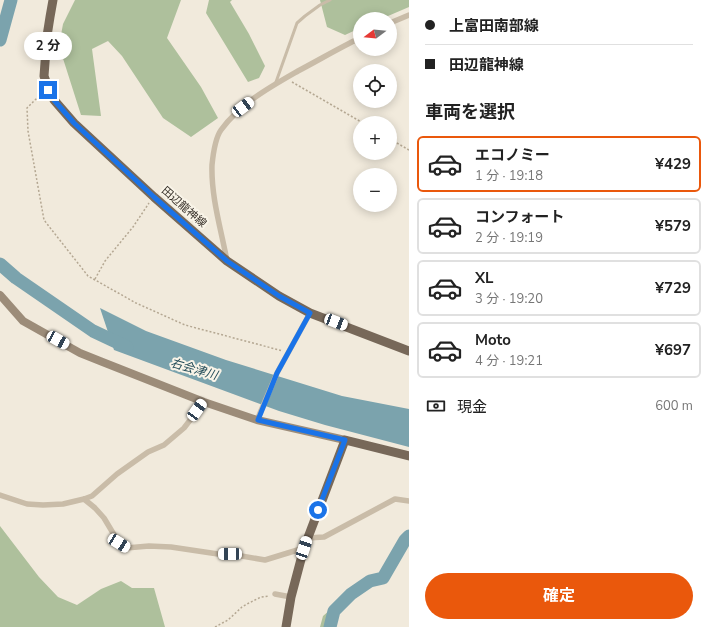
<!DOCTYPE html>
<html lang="ja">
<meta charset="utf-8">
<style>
:root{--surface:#fff;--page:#f2f2f2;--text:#222;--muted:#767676;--line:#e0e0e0;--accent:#ea580c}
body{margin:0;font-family:"Nunito Sans","Noto Sans JP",sans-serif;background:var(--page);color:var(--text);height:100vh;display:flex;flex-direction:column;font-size:15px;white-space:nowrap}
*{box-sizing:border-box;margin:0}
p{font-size:13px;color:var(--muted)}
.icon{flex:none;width:22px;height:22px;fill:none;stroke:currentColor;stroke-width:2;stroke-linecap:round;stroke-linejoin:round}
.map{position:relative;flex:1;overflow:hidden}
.drawer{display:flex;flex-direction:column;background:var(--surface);width:300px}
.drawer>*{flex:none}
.hud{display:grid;align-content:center;height:88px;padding:0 16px;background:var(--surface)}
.needle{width:26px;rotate:254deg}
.fabs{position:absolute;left:353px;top:12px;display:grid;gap:8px}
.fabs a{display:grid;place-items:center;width:44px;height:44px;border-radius:50%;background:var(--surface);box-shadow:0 2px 10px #0003;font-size:20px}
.end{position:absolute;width:18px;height:18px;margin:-9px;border:5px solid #1a73e8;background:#fff;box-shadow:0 0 0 2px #fff}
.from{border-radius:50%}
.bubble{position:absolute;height:28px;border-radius:14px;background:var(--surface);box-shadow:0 2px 10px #0003;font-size:13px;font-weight:700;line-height:28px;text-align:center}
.car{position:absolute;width:12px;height:24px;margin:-12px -6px;border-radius:5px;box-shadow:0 0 3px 1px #0007;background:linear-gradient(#fff 24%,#345 0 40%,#fff 0 76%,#345 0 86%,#fff 0)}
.hud b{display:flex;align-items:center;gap:14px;height:38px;font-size:15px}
.hud b+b{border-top:1px solid var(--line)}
.hud i{width:10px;height:10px;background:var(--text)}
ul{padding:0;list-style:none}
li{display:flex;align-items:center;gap:12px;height:56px;margin:0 8px 6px;padding:0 8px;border:2px solid var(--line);border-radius:6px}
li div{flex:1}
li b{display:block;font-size:15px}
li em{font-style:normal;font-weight:700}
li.active{border-color:var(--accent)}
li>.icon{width:36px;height:36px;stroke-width:1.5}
h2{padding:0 16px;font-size:18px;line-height:48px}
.pay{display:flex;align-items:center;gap:10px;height:44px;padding:0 16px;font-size:15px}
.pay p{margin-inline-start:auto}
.button{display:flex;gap:8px;margin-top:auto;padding:8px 16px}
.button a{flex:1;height:46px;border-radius:24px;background:var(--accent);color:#fff;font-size:16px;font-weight:700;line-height:46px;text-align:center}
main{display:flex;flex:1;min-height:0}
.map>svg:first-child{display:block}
.green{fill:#aec09c}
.water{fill:#7ba3ad}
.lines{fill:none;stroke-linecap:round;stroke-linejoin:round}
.river{stroke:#7ba3ad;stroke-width:13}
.path{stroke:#b4a792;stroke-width:1.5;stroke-dasharray:2 2;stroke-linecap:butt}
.lane{stroke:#c9bca8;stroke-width:3}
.street{stroke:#c9bca8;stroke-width:5.5}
.secondary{stroke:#9c8c79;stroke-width:8}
.primary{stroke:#776859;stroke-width:9}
.route{stroke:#1a73e8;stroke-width:5}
.labels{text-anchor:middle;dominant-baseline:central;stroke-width:4;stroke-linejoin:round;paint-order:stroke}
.street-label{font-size:11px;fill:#362f28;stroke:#f9f4e8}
.water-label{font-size:12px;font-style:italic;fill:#1f4956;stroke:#f9f4e8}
</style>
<main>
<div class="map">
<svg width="409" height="627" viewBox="0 0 409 627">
<rect width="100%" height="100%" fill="#f1eadc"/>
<path class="green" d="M75,0H181L167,38L201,87L218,118L191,137L163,118L122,56L108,41L92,49L101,116L81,115L59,46L63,24Z
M209,0H232L230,2L249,34L265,66L259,78L248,82L206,13Z
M320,0H409V7L381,19H360V28L345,35L327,27Z
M0,526L39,577L58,597L77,605L101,589L121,581L132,588H154L165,627H0Z
M336,605V627H320L323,616Z"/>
<path class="water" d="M100,308L146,331L226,360L342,396L409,409V447L325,425L279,411L114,350Z"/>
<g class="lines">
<path class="river" d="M0,40L11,0
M0,264L16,278L93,331L127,347
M330,627L334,611L351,594L370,581L383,578L405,540L409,536"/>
<path class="path" d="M292,82L363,123
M42,93L27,108L28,131L44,220L88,276L136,303L185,325L283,351
M390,139L409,150
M95,279L105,261L133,227L149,203
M215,627L228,620L242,607L249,603L261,597L269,596"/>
<path class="lane" d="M276,82L297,23L305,16L320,5L330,0"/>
<path class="street" d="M390,23L409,15
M227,261C221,229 211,197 212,165C213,155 216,137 221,130C241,103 270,87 298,71C319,60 339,48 360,38
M257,420L277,373L310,313
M0,495L27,504L43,505L63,504L84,499L92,496L117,474L148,452L164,445L184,428L204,402
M84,499L95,508L104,518L119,543L126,548L149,546L171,547L218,554H230L265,560L304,548
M307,538L324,537L395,499L409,501
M275,594L291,597"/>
<path class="secondary" d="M0,295L23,321L80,353L100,361L204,402L257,420L345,440"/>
<path class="primary" d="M53,0L50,17L47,36L44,76L49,90L54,100L74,123L154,197L227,261L279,296L310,313L409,351
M286,627L291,597L304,548L345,440L409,456"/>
</g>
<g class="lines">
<path class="route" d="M48,90L54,100L74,123L154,197L227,261L279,296L310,313L277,373L258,420L345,440L318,510"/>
</g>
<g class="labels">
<g class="street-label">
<text transform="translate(184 207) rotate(41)">田辺龍神線</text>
</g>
<g class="water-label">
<text transform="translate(194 369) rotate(16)">右会津川</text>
</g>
</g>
</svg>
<div class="fabs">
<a><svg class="needle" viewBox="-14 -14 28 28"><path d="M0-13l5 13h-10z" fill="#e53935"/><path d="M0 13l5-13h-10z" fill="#767676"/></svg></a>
<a><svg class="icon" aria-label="locate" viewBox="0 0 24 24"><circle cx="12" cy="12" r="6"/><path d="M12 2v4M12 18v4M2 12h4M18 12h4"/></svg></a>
<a>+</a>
<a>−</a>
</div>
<i class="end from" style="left:318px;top:510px"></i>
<i class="end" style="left:48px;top:90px"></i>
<div class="bubble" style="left:24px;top:32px;width:48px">2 分</div>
<i class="car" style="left:243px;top:107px;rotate:53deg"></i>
<i class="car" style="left:336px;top:322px;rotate:111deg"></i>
<i class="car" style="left:58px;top:340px;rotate:119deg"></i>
<i class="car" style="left:197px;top:410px;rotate:36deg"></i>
<i class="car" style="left:119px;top:543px;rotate:122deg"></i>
<i class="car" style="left:304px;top:548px;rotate:18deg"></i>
<i class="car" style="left:230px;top:554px;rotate:270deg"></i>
</div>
<section class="drawer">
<div class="hud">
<b><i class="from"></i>上富田南部線</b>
<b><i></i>田辺龍神線</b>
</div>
<h2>車両を選択</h2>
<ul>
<li class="active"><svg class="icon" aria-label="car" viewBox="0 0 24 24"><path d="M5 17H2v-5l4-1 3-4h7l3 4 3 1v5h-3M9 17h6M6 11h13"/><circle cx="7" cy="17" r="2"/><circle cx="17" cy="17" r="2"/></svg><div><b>エコノミー</b><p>1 分 · 19:18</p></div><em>¥429</em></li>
<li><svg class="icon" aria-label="car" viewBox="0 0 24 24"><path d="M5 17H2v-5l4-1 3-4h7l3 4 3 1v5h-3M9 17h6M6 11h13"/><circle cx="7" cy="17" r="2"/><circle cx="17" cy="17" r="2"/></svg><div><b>コンフォート</b><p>2 分 · 19:19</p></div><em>¥579</em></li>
<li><svg class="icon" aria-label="car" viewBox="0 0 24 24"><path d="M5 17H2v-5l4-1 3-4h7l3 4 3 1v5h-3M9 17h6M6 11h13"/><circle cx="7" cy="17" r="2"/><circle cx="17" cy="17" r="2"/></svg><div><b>XL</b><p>3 分 · 19:20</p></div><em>¥729</em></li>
<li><svg class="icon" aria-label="car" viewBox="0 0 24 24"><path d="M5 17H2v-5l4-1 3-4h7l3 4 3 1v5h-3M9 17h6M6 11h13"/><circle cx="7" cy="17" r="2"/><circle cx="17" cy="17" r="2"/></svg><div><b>Moto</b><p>4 分 · 19:21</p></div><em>¥697</em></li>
</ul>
<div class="pay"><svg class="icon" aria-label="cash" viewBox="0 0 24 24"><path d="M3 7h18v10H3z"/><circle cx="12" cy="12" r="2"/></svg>現金<p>600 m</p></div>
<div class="button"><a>確定</a></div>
</section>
</main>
